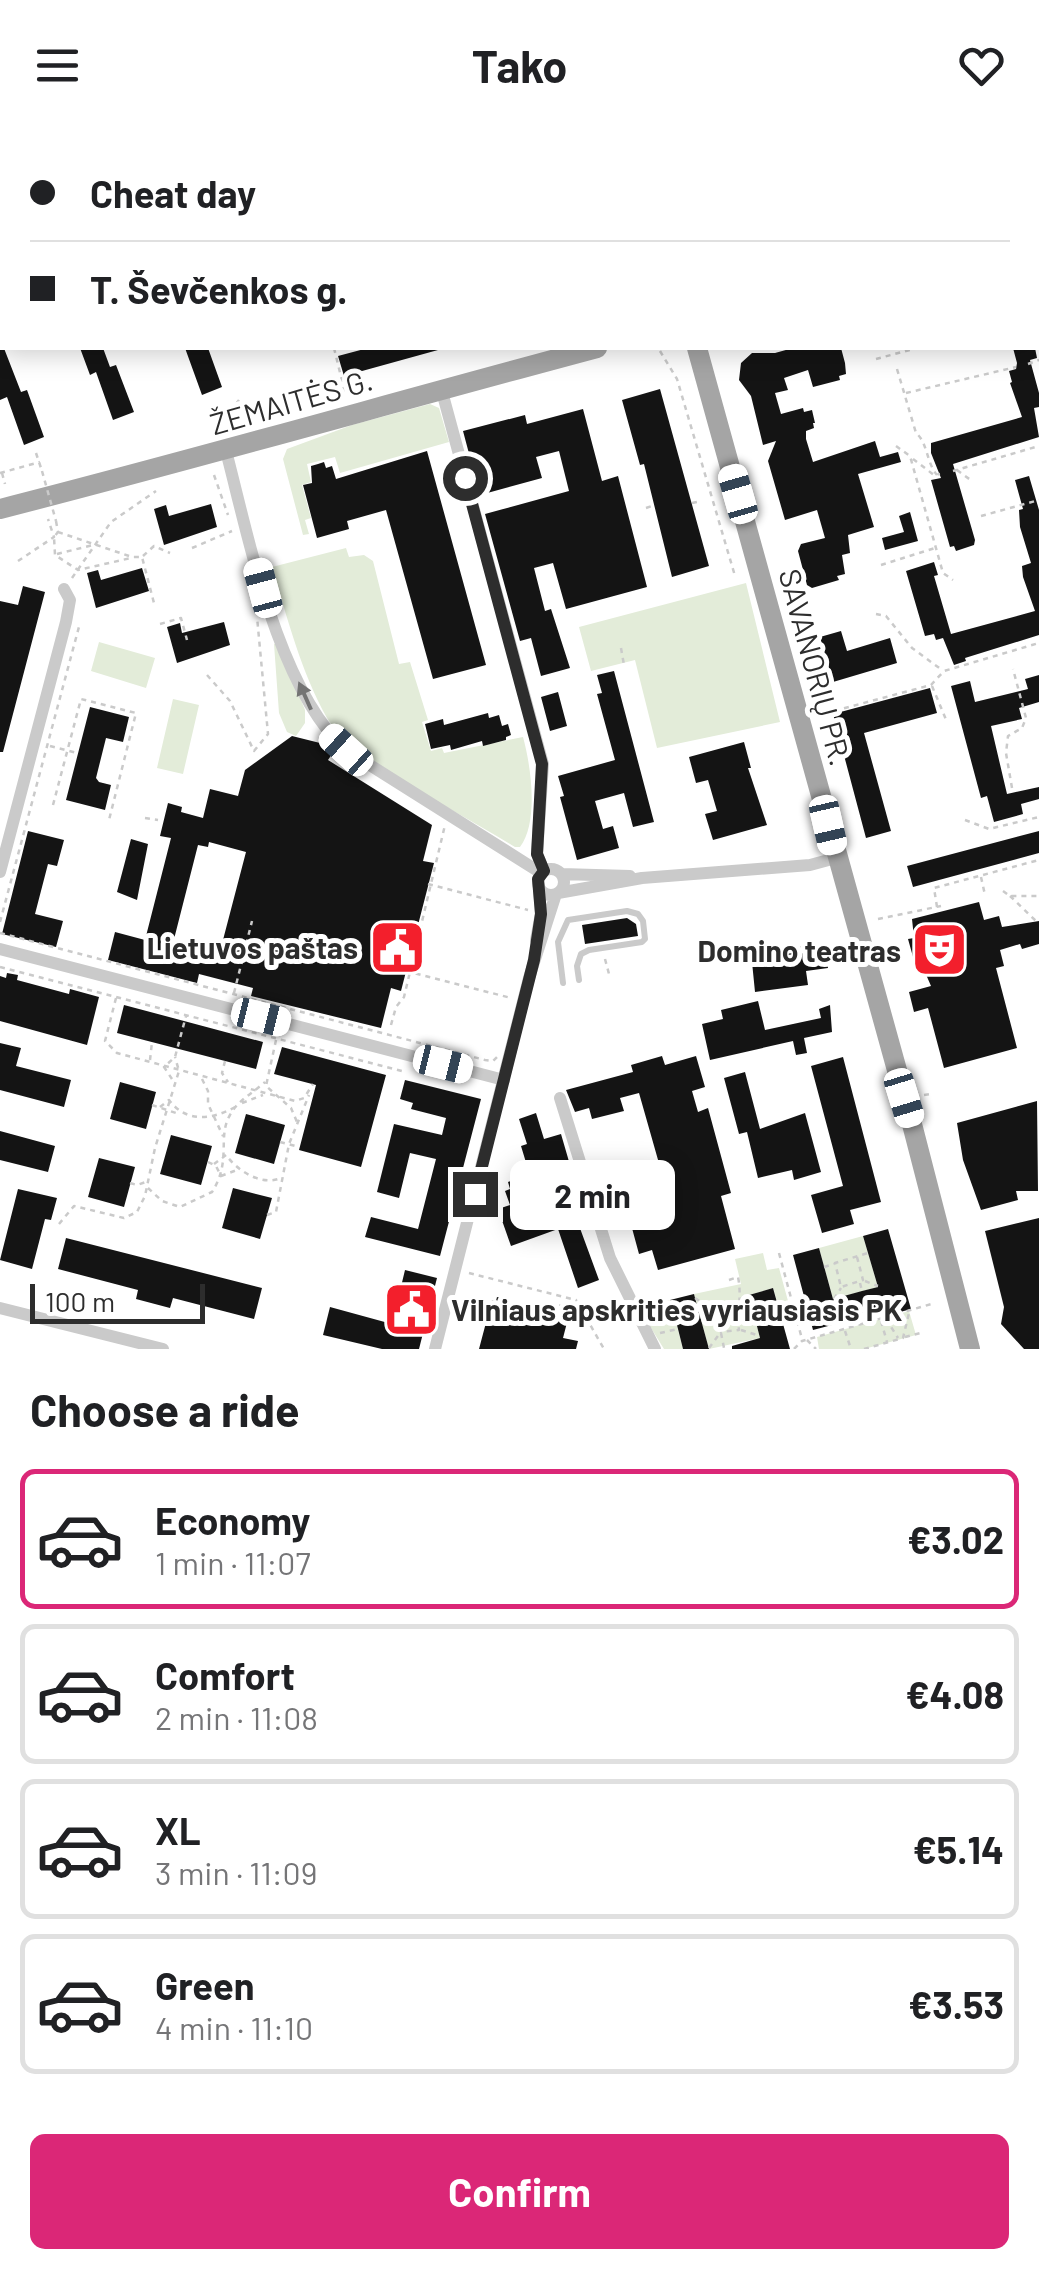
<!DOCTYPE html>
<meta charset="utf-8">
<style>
:root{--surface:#fff;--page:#f2f2f2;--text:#202124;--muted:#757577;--line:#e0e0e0;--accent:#db2777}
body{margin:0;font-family:Barlow,sans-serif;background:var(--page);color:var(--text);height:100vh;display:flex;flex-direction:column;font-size:38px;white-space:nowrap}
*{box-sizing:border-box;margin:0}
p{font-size:32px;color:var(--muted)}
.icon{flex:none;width:55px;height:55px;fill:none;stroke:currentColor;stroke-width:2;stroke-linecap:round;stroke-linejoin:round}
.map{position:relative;height:1219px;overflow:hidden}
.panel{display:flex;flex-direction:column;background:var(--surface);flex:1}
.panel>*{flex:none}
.hud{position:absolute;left:0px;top:0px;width:1040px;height:220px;box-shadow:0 5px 25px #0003;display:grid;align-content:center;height:220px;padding:0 30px;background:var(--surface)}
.scale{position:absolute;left:30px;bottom:25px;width:175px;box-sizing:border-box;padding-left:10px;border:5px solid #2d2d2d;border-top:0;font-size:28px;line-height:35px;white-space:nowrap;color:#2d2d2d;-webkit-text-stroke:8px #fff;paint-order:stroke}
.end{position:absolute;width:45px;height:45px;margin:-22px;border:12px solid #2d2d2d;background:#fff;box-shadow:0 0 0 5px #fff}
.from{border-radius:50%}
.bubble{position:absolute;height:70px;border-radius:15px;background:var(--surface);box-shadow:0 5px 25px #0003;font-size:32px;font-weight:700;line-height:70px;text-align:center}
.car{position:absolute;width:30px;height:60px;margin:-30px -15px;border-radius:12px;box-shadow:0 0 8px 2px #0007;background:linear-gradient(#fff 24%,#345 0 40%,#fff 0 76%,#345 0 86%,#fff 0)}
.hud b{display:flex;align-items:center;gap:35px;height:95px;font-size:38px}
.hud b+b{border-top:2px solid var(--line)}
.hud i{width:25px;height:25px;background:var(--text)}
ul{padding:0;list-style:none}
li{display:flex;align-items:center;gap:30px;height:140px;margin:0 20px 15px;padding:0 10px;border:5px solid var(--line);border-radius:15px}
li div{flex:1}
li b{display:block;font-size:38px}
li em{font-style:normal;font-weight:700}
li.active{border-color:var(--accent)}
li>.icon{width:90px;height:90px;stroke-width:1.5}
h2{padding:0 30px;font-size:45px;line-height:120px}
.cta{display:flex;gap:20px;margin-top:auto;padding:20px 30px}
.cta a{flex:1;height:115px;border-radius:15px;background:var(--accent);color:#fff;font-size:40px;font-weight:700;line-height:115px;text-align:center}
header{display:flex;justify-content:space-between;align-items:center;height:130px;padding:0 30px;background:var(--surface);font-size:45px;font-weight:700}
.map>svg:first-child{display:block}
.green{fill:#e3ecd9}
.building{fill:#141414;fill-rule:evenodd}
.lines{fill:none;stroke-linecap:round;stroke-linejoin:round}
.path{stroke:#cacaca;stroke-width:2.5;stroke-dasharray:5 5;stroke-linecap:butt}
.lane{stroke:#cacaca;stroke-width:6}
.street{stroke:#cacaca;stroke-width:12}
.primary{stroke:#a5a5a5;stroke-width:20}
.path-bridge{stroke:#cacaca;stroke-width:2.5;stroke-dasharray:5 5;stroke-linecap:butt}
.oneway{fill:#747474}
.route{stroke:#2d2d2d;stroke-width:12}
.labels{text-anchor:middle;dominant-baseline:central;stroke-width:10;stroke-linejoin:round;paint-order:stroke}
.street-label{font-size:30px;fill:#2d2d2d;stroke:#fff}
.poi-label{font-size:30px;font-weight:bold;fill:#2d2d2d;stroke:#fff;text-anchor:end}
</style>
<header><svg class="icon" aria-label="menu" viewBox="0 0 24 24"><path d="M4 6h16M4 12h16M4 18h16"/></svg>Tako<svg class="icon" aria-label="heart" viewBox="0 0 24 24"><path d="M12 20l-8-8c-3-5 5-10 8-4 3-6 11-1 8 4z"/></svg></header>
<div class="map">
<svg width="1039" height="1219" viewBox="0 0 1039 1219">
<rect width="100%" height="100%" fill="#fff"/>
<path class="green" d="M430,274L439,278L449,312L340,343L335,327L307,334L311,352L302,355L311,388L305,390L309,404L303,405L283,329L287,319L352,295Z
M346,418L349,427L364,425L373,431L399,534L410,532L428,590L422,592L431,621L442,618L444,623L523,607C531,636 539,692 520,717H515C472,690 350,627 327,588C301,542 287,487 272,437Z
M746,453L780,592L657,618L635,530L591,541L579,497Z
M99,512L155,528L146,558L91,541Z
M278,513L305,580V593L296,606L287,602L279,583L274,514Z
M173,569L199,575L183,644L157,638Z
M863,1106L878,1157L833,1169L819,1118Z
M763,1123L767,1140L779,1138L791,1182L781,1185L773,1158L749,1165L760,1208L709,1219L694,1164L741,1154L735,1129Z
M670,1170L683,1219H664L643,1185L651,1175Z
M909,1181L916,1205L864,1219H819L817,1207Z"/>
<path class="building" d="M0,208L21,262L27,260L44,307L24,315L7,267L0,270Z
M80,218H103L110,237L116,235L134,282L113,290L96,242L90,245Z
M185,218H208L222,257L202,265Z
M368,218H437L438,220L344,246L338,226Z
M793,218H841L845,233L846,244L839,246L840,250L813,257L808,240L784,248L788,260L775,263L781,284L803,278L804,282L812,280L815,293H813L814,298L806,301V309L813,332L875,311L880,327L898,322L901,332L858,344L874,397L848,405L850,423L842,425L845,444L837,446L839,450L812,458L807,455L798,421L801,414L825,408L817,380L785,390L768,331L776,311L763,315L751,266L739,250L741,233L752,223H775Z
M1013,218H1035L1037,228L1030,230L1039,263V277L1034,278L1039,307L953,334L975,410L974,415L956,421L954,416L950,417L931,350L941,348L931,323V313L1022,287L1010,253L1012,252L1009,241L1016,239L1017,233Z
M660,259L709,436L672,447L644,334L640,335L622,270Z
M583,279L602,351L618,346L647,457L566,479L553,433L534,438L545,481L551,479L570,538L541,546L531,508L520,511L485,384L569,361L559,321L536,327L542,348L480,365L463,301L525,285L527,294Z
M427,321L486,535L433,549L386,380L347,391L349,399L317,408L303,355L312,353L311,336L318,334L324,332L326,338L332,336L336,349Z
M1029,346L1039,380V505L965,528L966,531L954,535L943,508L936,510L934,504L925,506L906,441L934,432L938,445L934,446L951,504L1035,481L1023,447L1022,436L1031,433L1020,397L1019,380L1023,379L1015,350Z
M211,374L217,397L164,415L154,379L166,375L169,386Z
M910,382L918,411L885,420L882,408L904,402L899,386Z
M142,438L149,461L96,478L87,443L98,440L101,450Z
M23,456L45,462L3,622H0V471L18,475Z
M224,492L230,515L177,533L167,497L180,493L182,503Z
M841,501L847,521L890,508L897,533L833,552L820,507Z
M614,541L654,692L633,697L624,663L595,671L603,699L613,696L619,718L577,730L560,667L564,666L558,646L615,630L597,564L602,563L597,545Z
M1039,545V572L1019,578L1022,589L991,596L1007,664L1039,657V669L1021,674L1023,684L994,692L987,666L981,668L951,556L970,551L975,572L1028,559L1025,549Z
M930,558L937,583L864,603L891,701L866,708L833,584Z
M558,562L567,596L550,601L541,567Z
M90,577L129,587L123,612L106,608L96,648L99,652L111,655L105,680L66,670Z
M488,583L489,588L499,585L502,596L508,594L511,605L506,607V610L483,616L482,611L451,620L450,615L431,619L425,594L443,589L444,595Z
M292,606L328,615L334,621L328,630L432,695L423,731L434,733L401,861L391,858L381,898L251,866L253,858L199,844L197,853L108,830L115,802L145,810L171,708L160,706L168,673L182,677L181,682L203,688L210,659L238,666L245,640ZM209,712L246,722L218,829L172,817L198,715L208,717Z
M744,612L751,638H748L767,695L713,710L705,684L717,681L708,650L696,653L689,627Z
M28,701L64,710L57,736L48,734L35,784L63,791L56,817L2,804Z
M1039,701V723L913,757L907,736Z
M131,709L148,714L137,770L117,762Z
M979,772L984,790L999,786L1002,797L1039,791V814L1022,819L1020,814L1000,820L1004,836L996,838L1017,918L944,938L928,878L914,882L909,862L931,856L921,833L915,834L908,809L914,808L912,789Z
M627,788L636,794L638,806L585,814L582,795Z
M812,814L813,824L826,823L828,838L806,841L808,855L755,862L752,832L772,830L771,822Z
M7,843L18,845L17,850L69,864L70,859L99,867L87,915L0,891V846L6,848Z
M758,871L765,900L821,888L819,879L830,875L832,902L804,908L807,923L796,925L793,911L710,930L702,894L723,889L721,880Z
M124,875L263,912L256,939L117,903Z
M0,913L21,918L16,936L71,950L64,977L0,960Z
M282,917L386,945L361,1037L299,1020L316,955L274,944Z
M662,926L665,935L696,926L705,957L692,961L698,982L708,978L731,1063L721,1066L735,1119L658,1140L652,1120L639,1124L626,1076L624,1061L649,1055L666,1058L639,963L620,968L624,981L592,989L589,978L575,982L566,960L633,942L631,935Z
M843,927L881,1072L850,1080L854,1094L822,1103L811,1065L843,1056L811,936Z
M745,942L760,999L805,983L821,1042L794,1050L792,1040L758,1048L747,1002L739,1004L724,948Z
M405,950L481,969L440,1126L365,1107L371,1087L418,1099L436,1029L410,1023L399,1068L377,1062L394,994L442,1005L446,988L411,979L413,973L400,969Z
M120,952L156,962L146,999L110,989Z
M1037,971L1038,1061H1016L1018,1070L981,1080L963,1030L957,993Z
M536,983L544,1009L561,1004L570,1035L562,1038L554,1048L546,1044L531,1049L521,1016L527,1014L519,989Z
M246,984L285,995L274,1034L235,1023Z
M0,1001L55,1016L48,1042L0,1030Z
M171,1005L212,1016L201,1055L160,1044Z
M99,1028L135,1037L124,1077L88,1067Z
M522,1047L535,1084L570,1071L599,1150L578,1158L558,1099L511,1116L498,1079L510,1075L505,1061L510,1059L508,1052Z
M233,1058L272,1068L260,1109L222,1098Z
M18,1059L57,1068L51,1090L45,1089L32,1139L0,1130Z
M1039,1088V1219H1024L1001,1194L1004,1177L985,1101Z
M888,1099L911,1179L886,1186L885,1181L813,1200L793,1125L819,1118L833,1169L862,1161L878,1157L863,1106Z
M66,1108L262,1158L254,1189L173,1168L170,1178L136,1169L138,1160L58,1139Z
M405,1140L437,1148L419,1219H382L323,1205L330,1177L392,1194Z
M773,1158L790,1219H732V1216L760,1208L749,1165Z
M694,1164L695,1168L709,1219H683L678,1199L670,1170Z
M497,1167L516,1172L518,1180L540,1185L541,1183L556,1187L560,1174L571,1177L563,1208L578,1211L576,1219H479L492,1170L496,1171Z"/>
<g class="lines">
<path class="path" d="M303,0L304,2
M598,0V2
M781,0L784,2
M813,0L814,2
M903,0L904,2
M968,0L981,2
M985,0L986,2
M117,2L120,0
M143,2L144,0
M348,2L358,0
M668,2L669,0
M676,2H693
M704,2L713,0
M960,2L962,0
M1038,10H1039
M1038,52L1039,51
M1038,59L1039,64
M0,77L2,73
M0,106L2,105
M1038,115H1039
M1038,177H1039
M334,218L345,263
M660,221L677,249L735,446
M876,229L917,218
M1028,234L1039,230
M897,239L916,303C928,313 926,332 937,345
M906,263L1016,237
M218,297L239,270
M896,316L910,326L943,443L953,450
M36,323L42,341
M913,329L934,345L940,344
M957,340L972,351
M953,341L1039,316
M0,343L40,332
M2,343L5,354
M214,345L228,385
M692,373L701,371
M646,378L655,375
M981,386L1039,370
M56,391L58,402L54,407L55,425L78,440L131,428
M58,402L132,427H142L155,477
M192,418L232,401
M57,424L93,415
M143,426L154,416L170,423
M18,431L54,407L48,389
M881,435L935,418
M72,448L111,392L156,361
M876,484L886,486L912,518L942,540
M160,494L181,488L187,510
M621,518L624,535
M207,545L230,571L254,621L268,604L257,487
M932,556L947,592
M815,586L931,555L944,541L1039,513
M50,616L77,623
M1012,658L1006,623L1008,606L1022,598L1026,588L1013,539
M53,675L81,569L136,583L109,690
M145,688L158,690
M965,690L989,699L1039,687
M981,747L985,765
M428,754L528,780
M1003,761L1010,766H1039
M1010,766L1036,791L1039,789
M937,777L934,758L1039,730
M878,789L941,776
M0,792L80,493
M0,803L485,930L493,931L497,927
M605,829L609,844
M0,837L402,941
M406,841L511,868
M234,863L252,791
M116,868L105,911L117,923L295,971L304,968L313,954
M391,895L396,877L404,867L445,695
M276,910L266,956L291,978L297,992
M150,930L152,912
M225,931L222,943L228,952
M172,949L164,937L175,927L186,886
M202,949L208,961V974L223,1006
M924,965L930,964
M242,973L263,965
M152,975L179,984
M160,977L169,970C186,993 212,990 235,977
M280,1012L299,1017
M208,1032L216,1036L221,1046L237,1040
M214,1034L226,1025C237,1040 259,1055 278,1049
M130,1053L137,1055L146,1052
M148,1058L162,1071L180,1077L212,1062C232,1031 217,1007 230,985C238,970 253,963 265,952
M267,1085L276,1082L289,1014L309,965
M59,1094L74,1076L124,1088L137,1082L145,1066L155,1018L179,941L175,927
M779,1123L802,1209
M857,1127L863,1150L841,1157L835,1133L868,1123
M824,1137L834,1134
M469,1143L576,1170L604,1219
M729,1150L738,1147C742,1166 737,1180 739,1200L721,1202L718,1183L737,1179
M865,1151L878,1156
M860,1153L862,1161
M695,1168L716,1182
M834,1169L841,1158
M700,1186L716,1183
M886,1189L898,1208
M740,1190L755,1187
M881,1191L887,1212
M741,1200L760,1206
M845,1201L851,1219
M660,1203L678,1199
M721,1203L724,1218
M905,1207L924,1202
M807,1210L816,1219
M709,1218L720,1203
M794,1219L802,1211L935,1173
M864,1219L903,1208L909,1183"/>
<path class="lane" d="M563,853L558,812L568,790L627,781L638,784L643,791L645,809L642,812L589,820L581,824L577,836L579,850"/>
<path class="street" d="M441,258L543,634L537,724L544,741
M226,321C249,409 278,559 346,620L541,743
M538 752a13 13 0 1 1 26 0a13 13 0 1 1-26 0Z
M0,742L66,492L70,470L64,459
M561,744L630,746
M558,763L642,748L810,735L836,728
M536,810L541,783L539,758
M0,819L504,950
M560,968L610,1128L655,1219
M0,1178L163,1219
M435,1219L529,848L556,764"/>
<path class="primary" d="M637,0L638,2
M1038,90L1039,89
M697,218L913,998L970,1219
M0,379C200,328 398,271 597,218"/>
<path class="path-bridge" d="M42,341L56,391"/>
</g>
<defs><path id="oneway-solid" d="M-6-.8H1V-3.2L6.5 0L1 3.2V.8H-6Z" transform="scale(2.5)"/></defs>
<use class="oneway" href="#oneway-solid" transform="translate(305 566) rotate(-114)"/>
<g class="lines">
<path class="route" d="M465,348L542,634L537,724L544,741L538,749L541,784L534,830L475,1064"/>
</g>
<defs>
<symbol id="civic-square" viewBox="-11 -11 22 22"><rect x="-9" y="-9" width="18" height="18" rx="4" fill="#f31f2c" stroke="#fff"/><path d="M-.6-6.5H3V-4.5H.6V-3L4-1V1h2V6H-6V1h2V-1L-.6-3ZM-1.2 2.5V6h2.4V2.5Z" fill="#fff"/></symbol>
<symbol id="theatre-square" viewBox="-11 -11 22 22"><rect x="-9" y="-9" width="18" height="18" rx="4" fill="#f31f2c" stroke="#fff"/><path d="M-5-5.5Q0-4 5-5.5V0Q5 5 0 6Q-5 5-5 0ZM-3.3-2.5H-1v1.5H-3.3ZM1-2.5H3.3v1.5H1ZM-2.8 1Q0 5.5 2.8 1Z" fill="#fff"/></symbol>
</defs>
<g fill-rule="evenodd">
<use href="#civic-square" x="366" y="786" width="63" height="63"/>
<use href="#theatre-square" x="908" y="788" width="63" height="63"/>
<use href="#civic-square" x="380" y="1148" width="63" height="63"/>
</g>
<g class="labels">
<g class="street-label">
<text transform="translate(291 271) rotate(-16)">ŽEMAITĖS G.</text>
<text transform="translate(816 537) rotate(75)">SAVANORIŲ PR.</text>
</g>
<g class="poi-label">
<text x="358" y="817">Lietuvos paštas</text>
<text x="901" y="820">Domino teatras</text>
<text x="451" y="1179" text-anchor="start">Vilniaus apskrities vyriausiasis PK</text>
</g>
</g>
</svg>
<div class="scale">100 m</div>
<i class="end from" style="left:465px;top:348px"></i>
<i class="end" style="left:475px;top:1064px"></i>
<div class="bubble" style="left:510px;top:1030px;width:165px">2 min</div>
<i class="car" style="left:738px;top:364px;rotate:344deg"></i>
<i class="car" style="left:263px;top:458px;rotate:345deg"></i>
<i class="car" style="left:346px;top:620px;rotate:312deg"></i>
<i class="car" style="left:828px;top:695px;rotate:167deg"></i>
<i class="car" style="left:261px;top:887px;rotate:104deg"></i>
<i class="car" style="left:443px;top:934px;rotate:104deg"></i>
<i class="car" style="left:904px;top:968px;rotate:163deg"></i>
<div class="hud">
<b><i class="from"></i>Cheat day</b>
<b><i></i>T. Ševčenkos g.</b>
</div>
</div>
<section class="panel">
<h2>Choose a ride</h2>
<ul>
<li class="active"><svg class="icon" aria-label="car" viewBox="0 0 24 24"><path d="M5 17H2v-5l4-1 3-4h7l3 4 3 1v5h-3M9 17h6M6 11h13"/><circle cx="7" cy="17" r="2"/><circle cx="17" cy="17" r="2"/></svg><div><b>Economy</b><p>1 min · 11:07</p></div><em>€3.02</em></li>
<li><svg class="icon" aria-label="car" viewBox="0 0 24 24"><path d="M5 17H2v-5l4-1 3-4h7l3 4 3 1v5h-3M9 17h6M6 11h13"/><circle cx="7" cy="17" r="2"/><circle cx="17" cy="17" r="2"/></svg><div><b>Comfort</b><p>2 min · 11:08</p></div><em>€4.08</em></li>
<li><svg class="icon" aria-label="car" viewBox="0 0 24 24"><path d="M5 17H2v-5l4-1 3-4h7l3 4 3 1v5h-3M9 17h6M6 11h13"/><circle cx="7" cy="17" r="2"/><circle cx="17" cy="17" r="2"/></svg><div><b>XL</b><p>3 min · 11:09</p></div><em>€5.14</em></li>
<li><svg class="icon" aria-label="car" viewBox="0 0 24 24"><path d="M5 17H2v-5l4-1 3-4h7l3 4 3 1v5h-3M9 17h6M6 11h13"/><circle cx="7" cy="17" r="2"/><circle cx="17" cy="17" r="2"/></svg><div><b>Green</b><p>4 min · 11:10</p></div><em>€3.53</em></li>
</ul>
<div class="cta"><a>Confirm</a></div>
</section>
